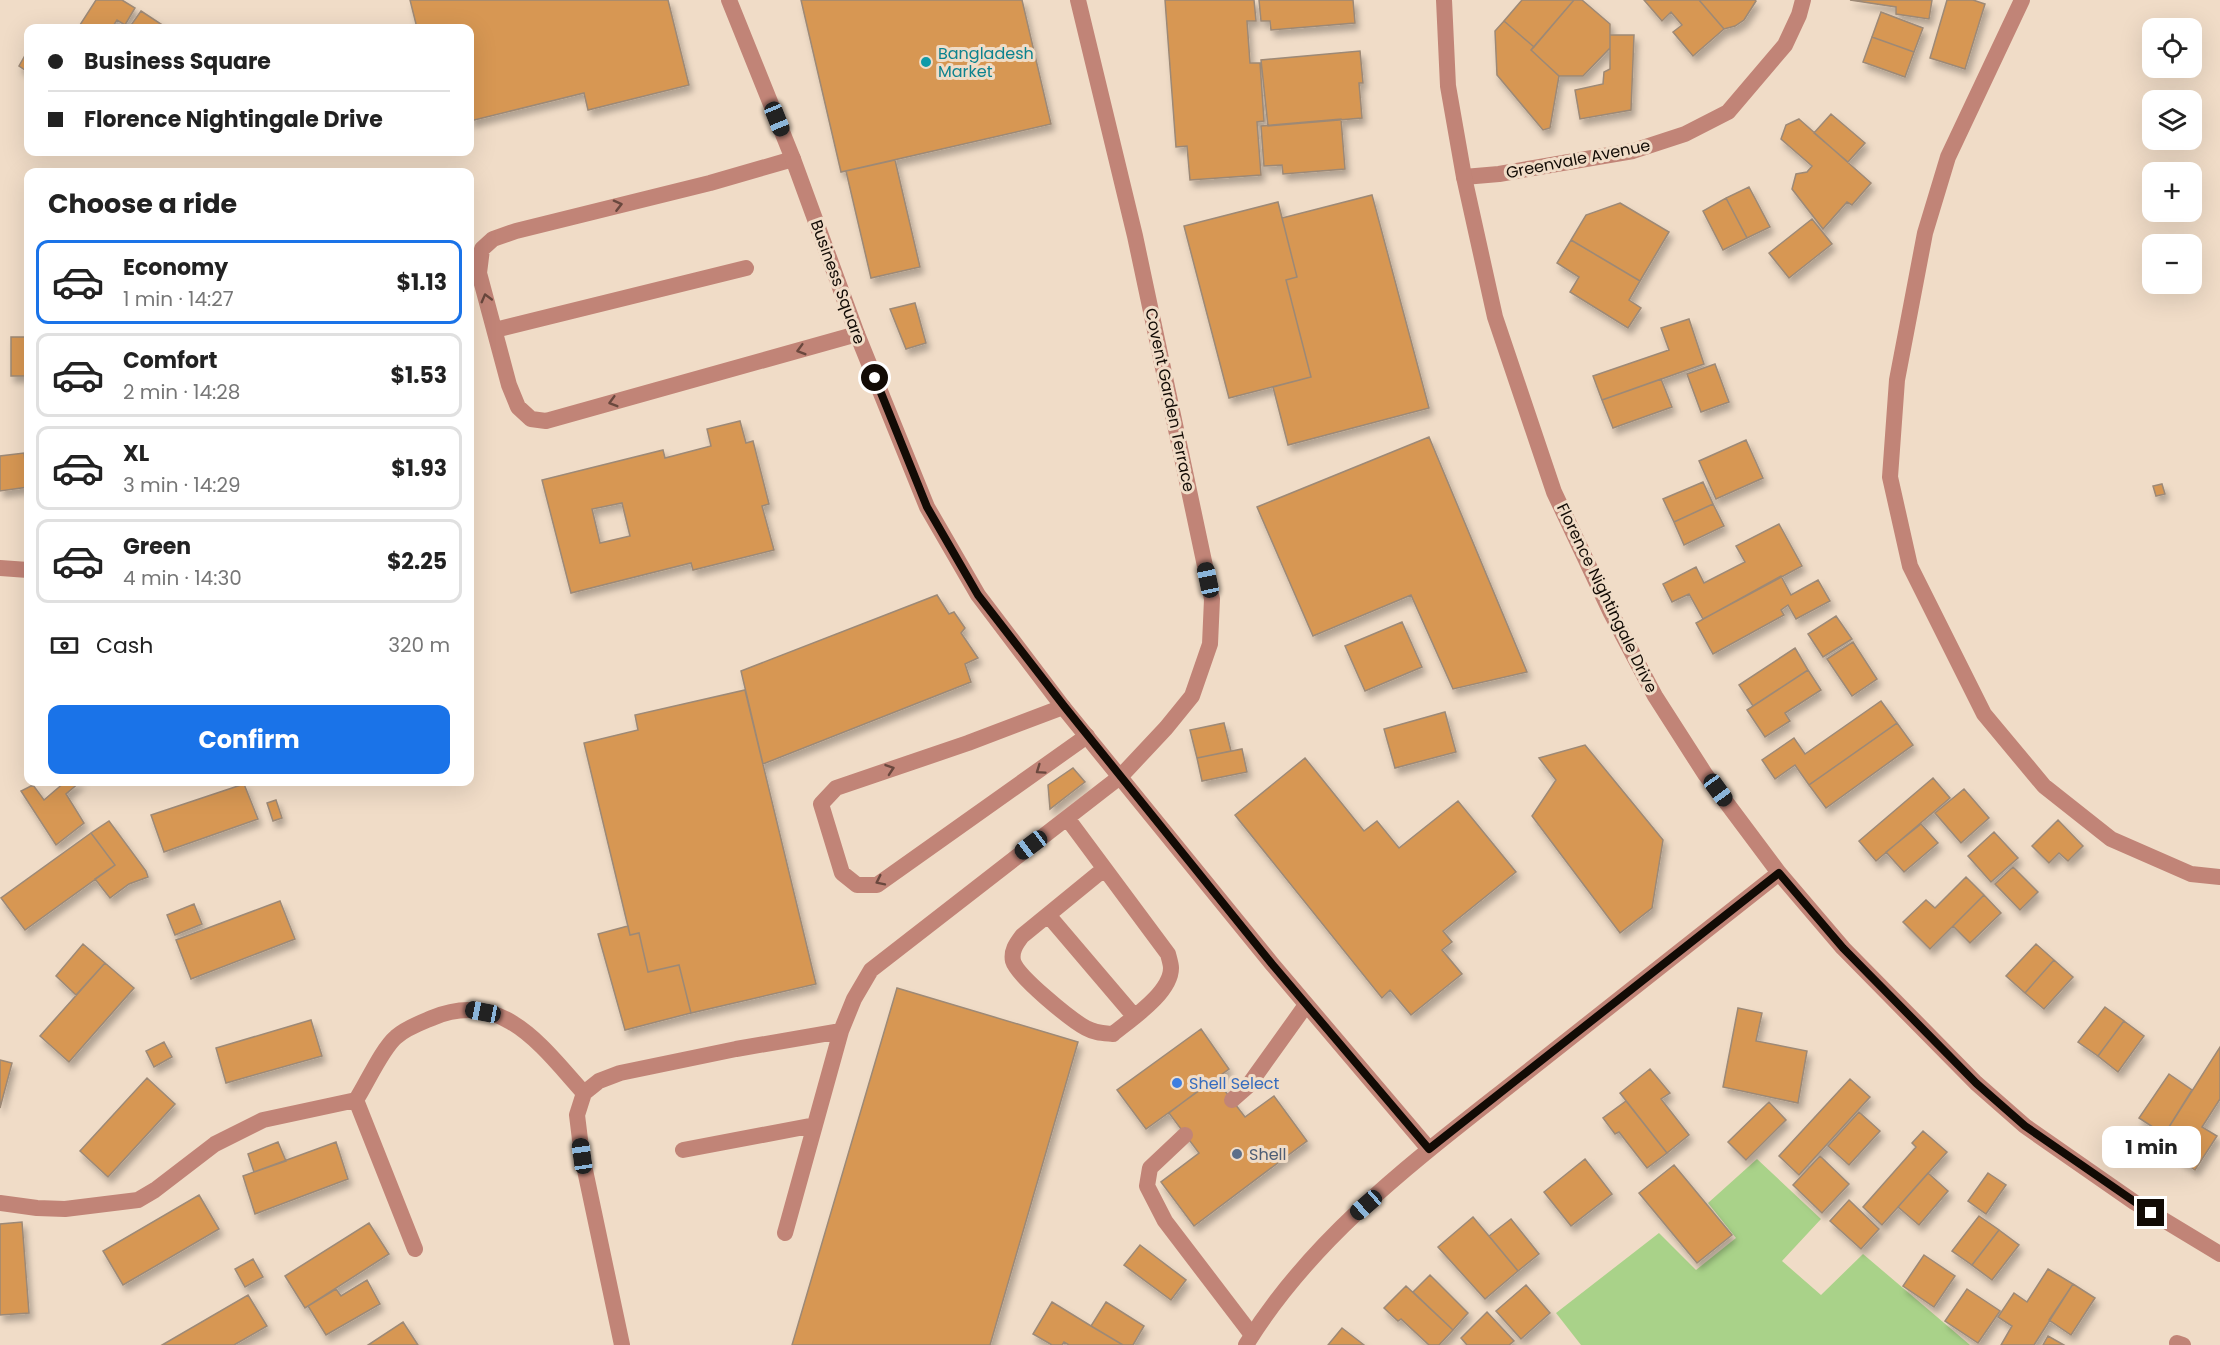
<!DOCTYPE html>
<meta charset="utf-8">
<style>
:root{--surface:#fff;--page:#f6f6f6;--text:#222;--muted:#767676;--line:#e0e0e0;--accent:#1a73e8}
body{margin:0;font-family:Poppins,sans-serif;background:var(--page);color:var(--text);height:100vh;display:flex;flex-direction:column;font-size:22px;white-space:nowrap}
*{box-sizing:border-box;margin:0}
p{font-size:20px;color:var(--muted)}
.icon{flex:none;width:33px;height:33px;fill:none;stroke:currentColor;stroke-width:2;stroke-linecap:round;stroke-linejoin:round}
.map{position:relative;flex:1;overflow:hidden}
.sheet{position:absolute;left:24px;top:168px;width:450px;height:618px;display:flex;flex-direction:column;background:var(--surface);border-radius:12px;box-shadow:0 6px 24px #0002}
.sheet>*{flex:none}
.banner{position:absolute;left:24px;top:24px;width:450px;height:132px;border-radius:12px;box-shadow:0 6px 24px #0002;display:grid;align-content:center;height:132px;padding:0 24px;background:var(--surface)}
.fabs{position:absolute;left:2142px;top:18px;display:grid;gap:12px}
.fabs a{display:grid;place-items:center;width:60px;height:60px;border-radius:12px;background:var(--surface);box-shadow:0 6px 24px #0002;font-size:30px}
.end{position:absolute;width:27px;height:27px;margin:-14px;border:8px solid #120b05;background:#fff;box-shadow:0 0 0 3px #fff}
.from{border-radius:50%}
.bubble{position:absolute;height:42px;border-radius:12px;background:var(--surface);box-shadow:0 6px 24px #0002;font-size:20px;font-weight:700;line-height:42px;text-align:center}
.car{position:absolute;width:18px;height:36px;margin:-18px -9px;border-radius:8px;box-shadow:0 0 4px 2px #0007;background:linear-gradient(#222 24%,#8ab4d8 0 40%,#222 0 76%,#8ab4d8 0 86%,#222 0)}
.banner b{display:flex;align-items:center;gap:21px;height:57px;font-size:22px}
.banner b+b{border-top:2px solid var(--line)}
.banner i{width:15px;height:15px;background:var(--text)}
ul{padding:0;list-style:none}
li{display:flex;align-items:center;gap:18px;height:84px;margin:0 12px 9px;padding:0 12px;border:3px solid var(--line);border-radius:12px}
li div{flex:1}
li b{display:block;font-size:22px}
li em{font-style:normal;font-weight:700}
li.selected{border-color:var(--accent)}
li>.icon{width:54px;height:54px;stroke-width:1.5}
h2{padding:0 24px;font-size:27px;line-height:72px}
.pay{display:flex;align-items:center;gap:15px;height:66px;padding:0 24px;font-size:22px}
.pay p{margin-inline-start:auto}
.button{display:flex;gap:12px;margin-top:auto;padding:12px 24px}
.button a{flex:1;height:69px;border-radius:12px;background:var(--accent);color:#fff;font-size:24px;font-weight:700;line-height:69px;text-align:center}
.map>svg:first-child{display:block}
.green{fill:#a9d289}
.building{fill:#d79753;stroke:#9d8976;stroke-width:1.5;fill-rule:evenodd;filter:url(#shadow)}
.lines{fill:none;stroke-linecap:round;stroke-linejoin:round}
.service{stroke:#c18477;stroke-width:16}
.minor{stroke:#c18477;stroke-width:16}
.tertiary{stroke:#c18477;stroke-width:16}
.oneway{stroke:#6a483e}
.route{stroke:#120b05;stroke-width:8}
.culture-dot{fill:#0f9aa8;stroke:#f0dcc7;stroke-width:2}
.shop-dot{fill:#3f7fe0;stroke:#f0dcc7;stroke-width:2}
.service-dot{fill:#5c6f8a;stroke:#f0dcc7;stroke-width:2}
.labels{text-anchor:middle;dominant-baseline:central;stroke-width:6;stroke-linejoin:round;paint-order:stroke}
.culture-label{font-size:16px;fill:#0d838f;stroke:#f0dcc7;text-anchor:start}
.street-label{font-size:16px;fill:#120b05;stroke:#f0dcc7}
.shop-label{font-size:16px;fill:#366cbe;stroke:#f0dcc7;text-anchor:start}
.service-label{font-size:16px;fill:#4e5e75;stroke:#f0dcc7;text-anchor:start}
</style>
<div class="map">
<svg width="2220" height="1345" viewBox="0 0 2220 1345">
<defs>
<filter id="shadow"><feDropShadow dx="3.5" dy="6" stdDeviation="3" flood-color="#0004"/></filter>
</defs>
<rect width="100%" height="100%" fill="#f0dcc7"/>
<path class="green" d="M1757,1159L1821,1219L1782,1261L1821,1295L1863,1254L1970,1345H1581L1556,1313L1659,1233L1696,1270L1736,1238L1708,1203Z"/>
<path class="building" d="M96,0H122L135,8L125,25L117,20L112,28H78Z
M410,0H668L689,85L588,110L584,93L470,121V28H417Z
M801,0H1022L1051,124L841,172Z
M1165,0H1254L1256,21H1247L1250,63H1260L1264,121L1257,122L1261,175L1190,180L1187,146L1176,147Z
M1259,0H1353L1355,23L1271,30L1270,21H1261Z
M1522,0H1574L1534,47L1504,21Z
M1574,0H1582L1610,24V48L1583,76H1559L1531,50Z
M1644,0H1699L1724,29L1693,56L1673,32L1682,25L1671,12L1662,21Z
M1699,0H1755L1756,1L1744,20L1735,26L1724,29Z
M1850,0H1932L1929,19L1896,14V7Z
M1947,0H1973L1985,4L1965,69L1930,58Z
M141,11L167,28H129Z
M1881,12L1923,28L1914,52L1872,37Z
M1504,21L1534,47L1531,50L1559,76L1550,128L1543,130L1497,75L1495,31Z
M1610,35H1634L1631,110L1580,119L1575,90L1603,84L1604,72L1610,69Z
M1872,37L1914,52L1905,77L1863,62Z
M28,50V72L19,66Z
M1360,51L1363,83H1359L1362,118L1268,126L1261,60Z
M1831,114L1865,143L1848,162L1814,133Z
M1341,119L1345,169L1283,174L1282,165L1264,166L1261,126Z
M1799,119L1871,183L1852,205L1847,202L1823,229L1792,189L1796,174L1807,172L1812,166L1781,139L1786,125Z
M895,160L920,267L871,278L846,171Z
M1749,187L1770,227L1747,238L1726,198Z
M1372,195L1429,408L1288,445L1273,387L1311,377L1286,280L1297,277L1282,218Z
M1726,198L1747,238L1723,250L1703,211Z
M1278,202L1297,277L1286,280L1311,377L1229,398L1184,226Z
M1620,203L1669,232L1640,281L1571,240L1586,215Z
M1812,219L1832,244L1789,278L1769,253Z
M1571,240L1640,281L1629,300L1641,308L1628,328L1570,292L1579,277L1557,263Z
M915,303L926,343L906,349L890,309Z
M1689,319L1704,364L1602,400L1593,376L1669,350L1661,328Z
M11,337H28V376H11Z
M1715,364L1729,402L1701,412L1687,374Z
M1661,379L1672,407L1613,428L1602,400Z
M740,421L746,443L753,441L769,504L762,506L774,550L693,570L691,563L571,593L542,480L663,450L665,458L711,446L707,429ZM622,503L630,536L600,543L592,509Z
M1429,437L1527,672L1453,689L1411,595L1313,636L1257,507Z
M1746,440L1763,478L1716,499L1699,461Z
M24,453L28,487L0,491V456Z
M1703,482L1713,504L1674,522L1663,499Z
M2162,484L2165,494L2156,496L2153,486Z
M1713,504L1724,526L1684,545L1674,522Z
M1779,524L1802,566L1703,619L1689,594L1672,602L1663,584L1696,567L1704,583L1745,562L1736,546Z
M1781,576L1791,595L1818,580L1830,601L1796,619L1788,605L1781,610L1784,615L1713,654L1696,623Z
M937,595L949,614L954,612L965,628L961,633L978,658L965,664L971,682L763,764L741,671Z
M1836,616L1852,639L1823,657L1808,634Z
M1402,622L1422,667L1365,691L1345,646Z
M1853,642L1877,679L1852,696L1827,659Z
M1795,648L1808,670L1753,706L1739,685Z
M1808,670L1821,690L1785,713L1790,721L1765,737L1747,710Z
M745,690L816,984L691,1013L679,965L648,972L639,933L630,935L584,743L638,730L635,715Z
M1881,701L1897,723L1809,785L1795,765L1775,779L1762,760L1794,738L1805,754Z
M1445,712L1456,752L1395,768L1384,729Z
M1224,723L1231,751L1197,758L1190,730Z
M1897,723L1913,745L1826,808L1809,785Z
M1585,745L1663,840L1652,908L1620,933L1532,816L1556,780L1539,758Z
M1242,749L1247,772L1202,781L1197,758Z
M1305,758L1364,831L1377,821L1399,848L1458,801L1516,872L1443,931L1452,942L1442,950L1462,974L1411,1015L1390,990L1382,998L1235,815Z
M1073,768L1085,782L1050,809L1048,785Z
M1933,778L1950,798L1876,861L1859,841Z
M65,782H80L66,794L84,823L56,845L21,791L33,785L44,800Z
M244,784L258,819L164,852L151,815Z
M1964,789L1989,818L1961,843L1935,813Z
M276,800L282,818L273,821L267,803Z
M2058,820L2083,846L2068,861L2059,853L2049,863L2032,846Z
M109,821L146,871L148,877L129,884L110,898L95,879L115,865L91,833Z
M1921,824L1938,843L1904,872L1886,852Z
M1994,832L2018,858L1991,882L1968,856Z
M91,833L115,865L25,930L1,898Z
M2013,867L2038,892L2020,910L1995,884Z
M1966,877L1984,895L1930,949L1903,922L1926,900L1935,908Z
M1984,895L2001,913L1970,943L1953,926Z
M280,901L295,939L191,979L176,940Z
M194,904L202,924L175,935L167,915Z
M628,926L630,935L639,933L648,972L679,965L691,1013L625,1030L598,934Z
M83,944L105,963L76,995L56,976Z
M2036,944L2054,960L2025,993L2006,976Z
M2054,960L2073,977L2044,1009L2025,993Z
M105,963L134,988L69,1062L40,1036Z
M897,988L1078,1042L990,1345H792Z
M2105,1007L2124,1021L2098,1056L2078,1042Z
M1738,1008L1762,1013L1756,1041L1807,1051L1798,1103L1723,1087Z
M311,1020L322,1056L226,1083L216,1048Z
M2124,1021L2144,1036L2118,1072L2098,1056Z
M1201,1029L1229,1069L1146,1129L1117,1090Z
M164,1042L172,1057L154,1067L146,1051Z
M2220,1047V1099L2202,1127L2217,1136L2195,1170L2179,1159L2191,1141L2169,1127Z
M0,1060L12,1063L0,1108Z
M1650,1069L1670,1093L1661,1099L1689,1135L1667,1153L1620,1093Z
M2169,1074L2192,1090L2169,1127L2162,1133L2139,1118Z
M147,1078L175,1104L108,1177L80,1151Z
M1215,1078L1245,1117L1274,1096L1307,1141L1194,1226L1161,1182L1199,1153L1169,1113Z
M1850,1079L1870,1097L1799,1175L1779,1156Z
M1626,1101L1667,1153L1647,1168L1619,1132L1615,1134L1603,1118Z
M1769,1102L1786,1120L1746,1160L1728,1142Z
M1859,1112L1880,1131L1849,1165L1828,1146Z
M1923,1131L1947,1152L1882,1225L1863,1207L1916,1147L1912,1143Z
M278,1142L286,1161L254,1172L248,1154Z
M336,1142L348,1179L255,1214L243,1176Z
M1820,1156L1849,1184L1822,1213L1793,1185Z
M1585,1159L1612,1194L1571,1226L1544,1192Z
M1674,1165L1732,1235L1697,1263L1639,1193Z
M1928,1173L1948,1191L1919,1225L1898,1207Z
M1988,1173L2006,1185L1986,1214L1968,1201Z
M199,1195L219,1229L123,1285L103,1251Z
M1849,1200L1879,1229L1861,1249L1830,1221Z
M1979,1216L1999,1230L1972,1265L1952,1251Z
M1473,1217L1518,1271L1485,1299L1438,1247Z
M1511,1219L1539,1254L1518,1271L1489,1236Z
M22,1222L29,1313L0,1315V1224Z
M369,1223L389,1254L305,1308L285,1276Z
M1999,1230L2019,1245L1992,1280L1972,1265Z
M1140,1245L1186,1280L1171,1300L1124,1265Z
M1924,1255L1955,1276L1934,1307L1903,1286Z
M253,1259L263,1277L245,1287L235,1269Z
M2048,1269L2073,1284L2034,1345H2001L2012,1326L1998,1317L2014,1293L2027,1302Z
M1430,1275L1468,1313L1453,1330L1413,1292Z
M367,1280L380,1304L326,1335L308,1306L336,1289L341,1296Z
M2073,1284L2095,1298L2071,1335L2049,1320Z
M1526,1285L1550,1313L1521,1339L1496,1311Z
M1406,1286L1453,1330L1439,1345H1429L1401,1319L1398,1321L1384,1308Z
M1967,1289L2000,1311L1978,1343L1945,1321Z
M248,1295L267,1326L234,1345H162Z
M1052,1302L1091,1326L1123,1345H1069L1064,1342L1062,1345H1052L1033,1334Z
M1106,1302L1144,1326L1133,1345H1123L1091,1326Z
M1487,1312L1514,1341L1509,1345H1467L1461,1338Z
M403,1322L418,1345H368Z
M1342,1328L1364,1345H1328Z
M2048,1336L2064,1345H2043Z"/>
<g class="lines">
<path class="service" d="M2022,0L1948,157L1925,233L1897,380L1890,477L1910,566L1984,714L2044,786L2111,839L2191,874L2220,877
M793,159L710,183L516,231L493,239L482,249L479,273L509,385L518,407L531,419L546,421L857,334
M495,330L746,268
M0,568L28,570
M1063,707L968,743L836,788L821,804L842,873L857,885H877L1087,736
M1067,818L1168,954C1169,958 1171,964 1171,968C1171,993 1131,1019 1113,1034C1103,1033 1095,1033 1086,1028C1071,1020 1017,976 1013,961C1011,951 1016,944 1022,936L1104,869
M1048,915L1134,1016
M356,1100L415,1249
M1232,1100L1248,1086L1306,1005
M1185,1135L1150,1168L1147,1186L1165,1221L1252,1335
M683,1150L815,1125
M0,1203L37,1208L65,1209L138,1200L155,1190L215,1144L263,1120L356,1100C367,1083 382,1049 396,1037C406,1028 420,1023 432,1018C503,988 543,1048 584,1093
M785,1233L841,1031L854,999L871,970L1121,776
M2177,1343L2183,1345
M622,1345L582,1156L577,1115L584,1093L599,1081L620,1073L736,1049L841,1031"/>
<path class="minor" d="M729,0L793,159L857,334L927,507L978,595L1063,707L1272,964L1429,1149
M1078,0L1135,236L1212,599L1210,644L1192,696L1166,728L1121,776
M1464,177L1499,174L1633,151L1685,134L1728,112L1785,45L1799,15L1803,0"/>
<path class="tertiary" d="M1444,0L1448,86L1464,177L1495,317L1554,492L1611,613L1655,696L1705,774L1779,873L1843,948L1976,1083L2025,1126L2134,1202L2220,1254
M1246,1345C1314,1234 1421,1156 1522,1076C1607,1009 1693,941 1779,873"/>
</g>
<defs><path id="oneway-chevron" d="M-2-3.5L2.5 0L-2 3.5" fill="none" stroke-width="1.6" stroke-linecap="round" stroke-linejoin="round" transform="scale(1.5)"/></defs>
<g class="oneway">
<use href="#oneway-chevron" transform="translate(618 205) rotate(-14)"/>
<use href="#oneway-chevron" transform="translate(486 298) rotate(-105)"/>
<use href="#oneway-chevron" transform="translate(801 350) rotate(164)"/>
<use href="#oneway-chevron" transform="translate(613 402) rotate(164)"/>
<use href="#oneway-chevron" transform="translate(890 769) rotate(-19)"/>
<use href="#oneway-chevron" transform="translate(1040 770) rotate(145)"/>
<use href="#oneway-chevron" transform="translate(880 881) rotate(154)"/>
</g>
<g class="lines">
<path class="route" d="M875,378L927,507L978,595L1064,706L1272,964L1429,1149L1779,873L1843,948L1976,1083L2025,1126L2151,1213"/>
</g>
<circle class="culture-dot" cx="926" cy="62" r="6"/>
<circle class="shop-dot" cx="1177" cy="1083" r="6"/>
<circle class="service-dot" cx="1237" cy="1154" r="6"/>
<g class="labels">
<g class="culture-label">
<text x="938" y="53">Bangladesh<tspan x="938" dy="18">Market</tspan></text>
</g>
<g class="street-label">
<text transform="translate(1578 159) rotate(-11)">Greenvale Avenue</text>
<text transform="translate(838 282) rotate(70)">Business Square</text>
<text transform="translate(1170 400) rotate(78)">Covent Garden Terrace</text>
<text transform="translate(1607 598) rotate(64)">Florence Nightingale Drive</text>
</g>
<g class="shop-label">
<text x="1189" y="1083">Shell Select</text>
</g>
<g class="service-label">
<text x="1249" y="1154">Shell</text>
</g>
</g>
</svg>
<div class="fabs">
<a><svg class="icon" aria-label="locate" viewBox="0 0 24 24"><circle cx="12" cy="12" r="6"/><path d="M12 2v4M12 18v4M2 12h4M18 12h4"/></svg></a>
<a><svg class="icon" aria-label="layers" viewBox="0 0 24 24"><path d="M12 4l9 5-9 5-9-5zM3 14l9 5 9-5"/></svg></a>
<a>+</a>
<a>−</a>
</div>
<i class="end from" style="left:875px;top:378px"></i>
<i class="end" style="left:2151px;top:1213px"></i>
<div class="bubble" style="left:2102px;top:1126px;width:99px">1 min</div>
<i class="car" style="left:777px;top:119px;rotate:158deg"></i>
<i class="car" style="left:1208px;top:580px;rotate:348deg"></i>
<i class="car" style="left:1718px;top:790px;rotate:144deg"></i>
<i class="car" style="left:1031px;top:845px;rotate:233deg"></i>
<i class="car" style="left:483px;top:1012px;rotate:281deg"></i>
<i class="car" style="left:582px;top:1156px;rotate:352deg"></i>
<i class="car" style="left:1366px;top:1205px;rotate:229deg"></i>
<div class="banner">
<b><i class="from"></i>Business Square</b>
<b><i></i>Florence Nightingale Drive</b>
</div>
<section class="sheet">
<h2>Choose a ride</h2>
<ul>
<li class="selected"><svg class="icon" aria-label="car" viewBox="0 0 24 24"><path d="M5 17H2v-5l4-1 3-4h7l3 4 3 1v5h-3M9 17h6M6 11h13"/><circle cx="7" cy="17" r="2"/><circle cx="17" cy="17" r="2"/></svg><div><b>Economy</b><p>1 min · 14:27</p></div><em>$1.13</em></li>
<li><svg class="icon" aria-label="car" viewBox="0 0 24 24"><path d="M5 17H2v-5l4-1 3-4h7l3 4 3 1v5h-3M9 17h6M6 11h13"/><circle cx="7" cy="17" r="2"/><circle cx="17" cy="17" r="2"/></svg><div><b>Comfort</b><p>2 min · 14:28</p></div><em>$1.53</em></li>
<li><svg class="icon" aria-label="car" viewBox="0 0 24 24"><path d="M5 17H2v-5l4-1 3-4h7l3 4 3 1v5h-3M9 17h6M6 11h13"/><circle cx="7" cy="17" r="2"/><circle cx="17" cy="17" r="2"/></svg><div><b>XL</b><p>3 min · 14:29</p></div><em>$1.93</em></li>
<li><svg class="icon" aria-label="car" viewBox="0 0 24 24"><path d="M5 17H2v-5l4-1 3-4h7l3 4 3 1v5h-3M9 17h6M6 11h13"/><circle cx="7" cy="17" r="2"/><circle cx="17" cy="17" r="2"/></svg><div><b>Green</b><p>4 min · 14:30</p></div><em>$2.25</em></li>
</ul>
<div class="pay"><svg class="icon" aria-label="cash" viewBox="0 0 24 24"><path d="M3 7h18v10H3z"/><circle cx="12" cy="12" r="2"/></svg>Cash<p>320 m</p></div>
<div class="button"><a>Confirm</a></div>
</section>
</div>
